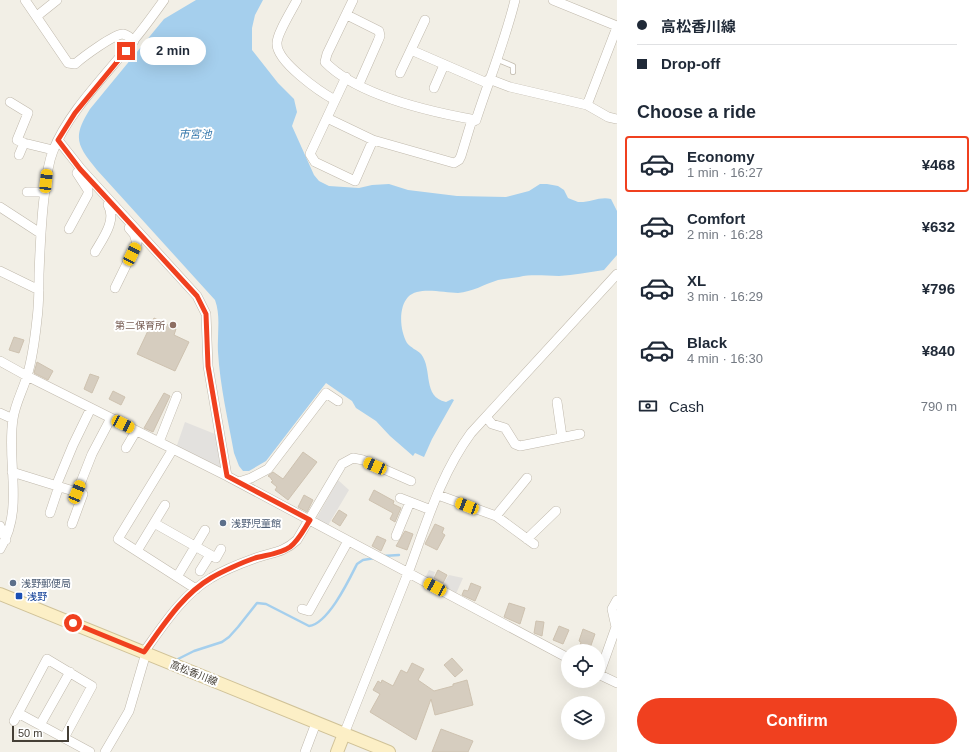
<!DOCTYPE html>
<meta charset="utf-8">
<style>
:root{--surface:#fff;--page:#f2f2f3;--text:#1f2937;--muted:#747a83;--line:#e0e1e3;--accent:#f0401f}
body{margin:0;font-family:Arial,"Noto Sans JP",sans-serif;background:var(--page);color:var(--text);height:100vh;display:flex;flex-direction:column;font-size:15px;white-space:nowrap}
*{box-sizing:border-box;margin:0}
p{font-size:13px;color:var(--muted)}
.icon{flex:none;width:22px;height:22px;fill:none;stroke:currentColor;stroke-width:2;stroke-linecap:round;stroke-linejoin:round}
.map{position:relative;flex:1;overflow:hidden}
.panel{display:flex;flex-direction:column;background:var(--surface);width:360px}
.panel>*{flex:none}
.guide{display:grid;align-content:center;height:88px;padding:0 20px;background:var(--surface)}
.buttons{position:absolute;left:561px;top:644px;display:grid;gap:8px}
.buttons a{display:grid;place-items:center;width:44px;height:44px;border-radius:50%;background:var(--surface);box-shadow:0 4px 16px #0002;font-size:20px}
.scale{position:absolute;left:12px;bottom:10px;width:57px;box-sizing:border-box;padding-left:4px;border:2px solid #453f36;border-top:0;font-size:11px;line-height:14px;white-space:nowrap;color:#453f36;-webkit-text-stroke:3px #fff;paint-order:stroke}
.end{position:absolute;width:18px;height:18px;margin:-9px;border:5px solid #f0401f;background:#fff;box-shadow:0 0 0 2px #fff}
.from{border-radius:50%}
.bubble{position:absolute;height:28px;border-radius:14px;background:var(--surface);box-shadow:0 4px 16px #0002;font-size:13px;font-weight:700;line-height:28px;text-align:center}
.car{position:absolute;width:12px;height:24px;margin:-12px -6px;border-radius:5px;box-shadow:0 0 3px 1px #0007;background:linear-gradient(#f5c518 24%,#345 0 40%,#f5c518 0 76%,#345 0 86%,#f5c518 0)}
.guide b{display:flex;align-items:center;gap:14px;height:38px;font-size:15px}
.guide b+b{border-top:1px solid var(--line)}
.guide i{width:10px;height:10px;background:var(--text)}
ul{padding:0;list-style:none}
li{display:flex;align-items:center;gap:12px;height:56px;margin:0 8px 6px;padding:0 12px;border:2px solid transparent;border-radius:4px}
li div{flex:1}
li b{display:block;font-size:15px}
li em{font-style:normal;font-weight:700}
li.selected{border-color:var(--accent)}
li>.icon{width:36px;height:36px;stroke-width:1.5}
h2{padding:0 20px;font-size:18px;line-height:48px}
.pay{display:flex;align-items:center;gap:10px;height:44px;padding:0 20px;font-size:15px}
.pay p{margin-inline-start:auto}
.action{display:flex;gap:8px;margin-top:auto;padding:8px 20px}
.action a{flex:1;height:46px;border-radius:24px;background:var(--accent);color:#fff;font-size:16px;font-weight:700;line-height:46px;text-align:center}
main{display:flex;flex:1;min-height:0}
.map>svg:first-child{display:block}
.parking{fill:#e3e1de}
.water{fill:#a5cfed}
.lines{fill:none;stroke-linecap:round;stroke-linejoin:round}
.stream{stroke:#a5cfed;stroke-width:2.5}
.building{fill:#d6cdbf;stroke:#cec2b0}
.lane-casing{stroke:#c0b9ac;stroke-width:6}
.street-casing{stroke:#c0b9ac;stroke-width:10}
.secondary-casing{stroke:#d0c298;stroke-width:14}
.lane{stroke:#fff;stroke-width:4.5}
.street{stroke:#fff;stroke-width:9}
.secondary{stroke:#fcefc6;stroke-width:12}
.route{stroke:#f0401f;stroke-width:5}
.education-dot{fill:#8d6e63;stroke:#fff;stroke-width:1.5}
.service-dot{fill:#5c6f8a;stroke:#fff;stroke-width:1.5}
.transit-dot{fill:#1a4fb4;stroke:#fff;stroke-width:1.5}
.labels{text-anchor:middle;dominant-baseline:central;stroke-width:4;stroke-linejoin:round;paint-order:stroke}
.education-label{font-size:10px;fill:#785e54;stroke:#fff;text-anchor:end}
.service-label{font-size:10px;fill:#4e5e75;stroke:#fff;text-anchor:start}
.transit-label{font-size:10px;fill:#164399;stroke:#fff;text-anchor:start}
.street-label{font-size:10px;fill:#453f36;stroke:#fff}
.water-label{font-size:11px;font-style:italic;fill:#3478ac;stroke:#fff}
</style>
<main>
<div class="map">
<svg width="617" height="752" viewBox="0 0 617 752">
<rect width="100%" height="100%" fill="#f2efe6"/>
<path class="parking" d="M185,422L215,434L223,467L222,471L176,448Z
M338,480L349,490L327,527L315,521Z
M429,570L435,572L433,579L443,584L449,575L463,578L455,596L427,580L426,576Z"/>
<path class="water" d="M196,0H263L255,15L252,28V50L278,83L294,99L297,112L292,126L314,175L319,181L329,186L359,188L372,185L389,184L408,190L457,196L506,197L529,191L540,184H547L558,186L564,190L568,198C571,199 575,201 578,202C589,203 600,196 611,199L617,211V255L604,270C589,272 574,275 559,276C545,276 532,274 519,277C512,278 505,279 498,280C485,284 472,292 458,293C443,293 419,286 408,297C398,308 400,331 407,343C411,348 417,350 421,354C433,369 422,397 446,402L452,399L454,400L432,439L424,457L415,453L413,456L390,436L376,421L356,408L352,401L326,383L266,461L249,471H243L239,466L234,453C228,420 220,386 218,352C217,334 221,316 215,300L97,170C77,145 72,138 90,109L164,19Z"/>
<g class="lines">
<path class="stream" d="M383,556L399,555
M176,660L194,651L222,642L229,637L238,627L257,603L266,604L309,626C328,624 349,580 357,564L363,560L375,558"/>
</g>
<path class="building" d="M154,318L176,329L174,335L189,342L175,371L137,354Z
M14,337L24,340L19,353L9,350Z
M37,362L53,371L48,380L34,373Z
M90,374L99,377L92,393L84,389Z
M113,391L125,397L121,405L109,399Z
M164,393L170,396L153,432L144,428Z
M303,452L317,462L288,500L275,490L277,487L271,482L273,481L271,479V478L268,476L273,472L283,479Z
M374,490L394,501L393,504L401,508L395,522L390,519L393,513L369,500Z
M304,495L313,500L307,512L298,507Z
M339,510L347,515L340,526L332,521Z
M435,524L444,528L442,533L445,535L437,550L425,544Z
M405,531L413,534L407,550L396,546Z
M377,536L386,540L381,551L372,546Z
M438,570L447,575L443,583L434,578Z
M471,583L481,587L475,601L462,595L464,590L468,591Z
M509,603L525,608L520,624L504,617Z
M536,621L544,622L542,636L534,633Z
M559,626L569,630L563,644L553,640Z
M583,629L595,634L589,651L579,648L581,642L579,641Z
M452,658L463,670L455,677L444,665Z
M412,663L424,669L418,680L434,691L453,686V684L467,680L473,705L435,715L431,699L416,740L370,712L380,694L373,690L378,681L381,683L382,680L393,686L401,670L407,673Z
M441,729L473,741L468,752H432Z"/>
<g class="lines">
<defs>
<path id="lane" d="M496,59L513,66V72"/>
<path id="street" d="M25,0L68,63L75,64C83,57 114,34 123,34C128,35 131,38 134,41
M297,0C292,10 276,35 277,44C277,62 320,92 335,100
M353,0L327,54L325,62C357,95 431,112 476,120C489,80 505,41 515,0
M553,0L617,26
M347,15L379,31L380,36L378,41L359,84
M37,16L57,0
M411,50L487,83
M400,73L425,20
M346,77L310,154L315,162L355,181L373,140
M489,79L510,87L587,105L608,117L617,119
M434,88L444,65
M10,102L28,113L17,140L24,143L53,150
M587,105L617,27
M327,118L373,140L454,163L459,160L461,156L471,123L476,120
M58,140L81,169L197,296L206,314L208,366L227,476
M19,155L24,143
M27,192H44
M0,207L40,233
M69,229L88,194V190L77,173L81,169
M95,252C103,238 117,220 108,205L109,202
M0,271L39,290
M115,288L137,243L134,234L129,228
M0,361L27,376L227,476L568,658
M557,402L562,437
M0,413L13,419
M486,417L492,424L505,428L515,444L520,446L580,434
M159,442L177,396
M126,448L136,431
M173,449L118,539L196,589
M12,472L83,494L72,524
M239,482L251,478L268,469L326,393L338,401
M56,486L73,445L91,408
M77,492L92,454L111,418
M438,495L496,516L534,544
M400,498L431,510
M50,513L59,486
M496,516L527,478
M154,523L216,558L221,549
M0,526L6,540
M396,536L410,502
M527,539L556,511
M0,549C25,509 6,462 13,419C15,404 23,390 27,376C33,357 35,338 37,319C39,304 39,289 39,274C40,248 41,223 44,198C46,182 47,166 53,151C68,112 107,74 133,41C144,28 154,14 164,0
M137,551L165,505
M200,571L210,555
M177,577L205,530
M302,609L309,611L348,541
M144,652C162,627 183,594 211,578C224,570 239,564 253,559C271,552 282,554 297,540L342,464L353,458L363,460L411,481
M598,674L617,683
M599,675L616,627L612,609L617,600
M18,713L90,752
M14,721L47,659L92,686L64,738
M40,725L70,672
M344,734C365,680 387,627 408,573C426,525 440,475 471,433L617,274
M105,752L129,711L146,653
M305,752L316,723"/>
<path id="secondary" d="M0,594L389,752
M337,752L344,734"/>
</defs>
<use href="#lane" class="lane-casing"/>
<use href="#street" class="street-casing"/>
<use href="#secondary" class="secondary-casing"/>
<use href="#lane" class="lane"/>
<use href="#street" class="street"/>
<use href="#secondary" class="secondary"/>
</g>
<g class="lines">
<path class="route" d="M73,623L144,652C163,626 182,595 211,578C221,572 243,562 255,558C266,555 280,554 290,547C299,540 304,529 310,520L227,476L208,366L206,314L197,296L80,169L58,140L75,113L126,51"/>
</g>
<circle class="education-dot" cx="173" cy="325" r="4"/>
<g class="service-dot">
<circle cx="223" cy="523" r="4"/>
<circle cx="13" cy="583" r="4"/>
</g>
<rect class="transit-dot" x="15" y="592" width="8" height="8" rx="2"/>
<g class="labels">
<g class="education-label">
<text x="165" y="325">第二保育所</text>
</g>
<g class="service-label">
<text x="231" y="523">浅野児童館</text>
<text x="21" y="583">浅野郵便局</text>
</g>
<g class="transit-label">
<text x="27" y="596">浅野</text>
</g>
<g class="street-label">
<text transform="translate(194 673) rotate(22)">高松香川線</text>
</g>
<g class="water-label">
<text x="195" y="134">市宮池</text>
</g>
</g>
</svg>
<div class="buttons">
<a><svg class="icon" aria-label="locate" viewBox="0 0 24 24"><circle cx="12" cy="12" r="6"/><path d="M12 2v4M12 18v4M2 12h4M18 12h4"/></svg></a>
<a><svg class="icon" aria-label="layers" viewBox="0 0 24 24"><path d="M12 4l9 5-9 5-9-5zM3 14l9 5 9-5"/></svg></a>
</div>
<div class="scale">50 m</div>
<i class="end from" style="left:73px;top:623px"></i>
<i class="end" style="left:126px;top:51px"></i>
<div class="bubble" style="left:140px;top:37px;width:66px">2 min</div>
<i class="car" style="left:46px;top:181px;rotate:6deg"></i>
<i class="car" style="left:132px;top:254px;rotate:26deg"></i>
<i class="car" style="left:123px;top:424px;rotate:116deg"></i>
<i class="car" style="left:375px;top:466px;rotate:294deg"></i>
<i class="car" style="left:77px;top:492px;rotate:22deg"></i>
<i class="car" style="left:467px;top:506px;rotate:291deg"></i>
<i class="car" style="left:435px;top:587px;rotate:298deg"></i>
</div>
<section class="panel">
<div class="guide">
<b><i class="from"></i>高松香川線</b>
<b><i></i>Drop-off</b>
</div>
<h2>Choose a ride</h2>
<ul>
<li class="selected"><svg class="icon" aria-label="car" viewBox="0 0 24 24"><path d="M5 17H2v-5l4-1 3-4h7l3 4 3 1v5h-3M9 17h6M6 11h13"/><circle cx="7" cy="17" r="2"/><circle cx="17" cy="17" r="2"/></svg><div><b>Economy</b><p>1 min · 16:27</p></div><em>¥468</em></li>
<li><svg class="icon" aria-label="car" viewBox="0 0 24 24"><path d="M5 17H2v-5l4-1 3-4h7l3 4 3 1v5h-3M9 17h6M6 11h13"/><circle cx="7" cy="17" r="2"/><circle cx="17" cy="17" r="2"/></svg><div><b>Comfort</b><p>2 min · 16:28</p></div><em>¥632</em></li>
<li><svg class="icon" aria-label="car" viewBox="0 0 24 24"><path d="M5 17H2v-5l4-1 3-4h7l3 4 3 1v5h-3M9 17h6M6 11h13"/><circle cx="7" cy="17" r="2"/><circle cx="17" cy="17" r="2"/></svg><div><b>XL</b><p>3 min · 16:29</p></div><em>¥796</em></li>
<li><svg class="icon" aria-label="car" viewBox="0 0 24 24"><path d="M5 17H2v-5l4-1 3-4h7l3 4 3 1v5h-3M9 17h6M6 11h13"/><circle cx="7" cy="17" r="2"/><circle cx="17" cy="17" r="2"/></svg><div><b>Black</b><p>4 min · 16:30</p></div><em>¥840</em></li>
</ul>
<div class="pay"><svg class="icon" aria-label="cash" viewBox="0 0 24 24"><path d="M3 7h18v10H3z"/><circle cx="12" cy="12" r="2"/></svg>Cash<p>790 m</p></div>
<div class="action"><a>Confirm</a></div>
</section>
</main>
